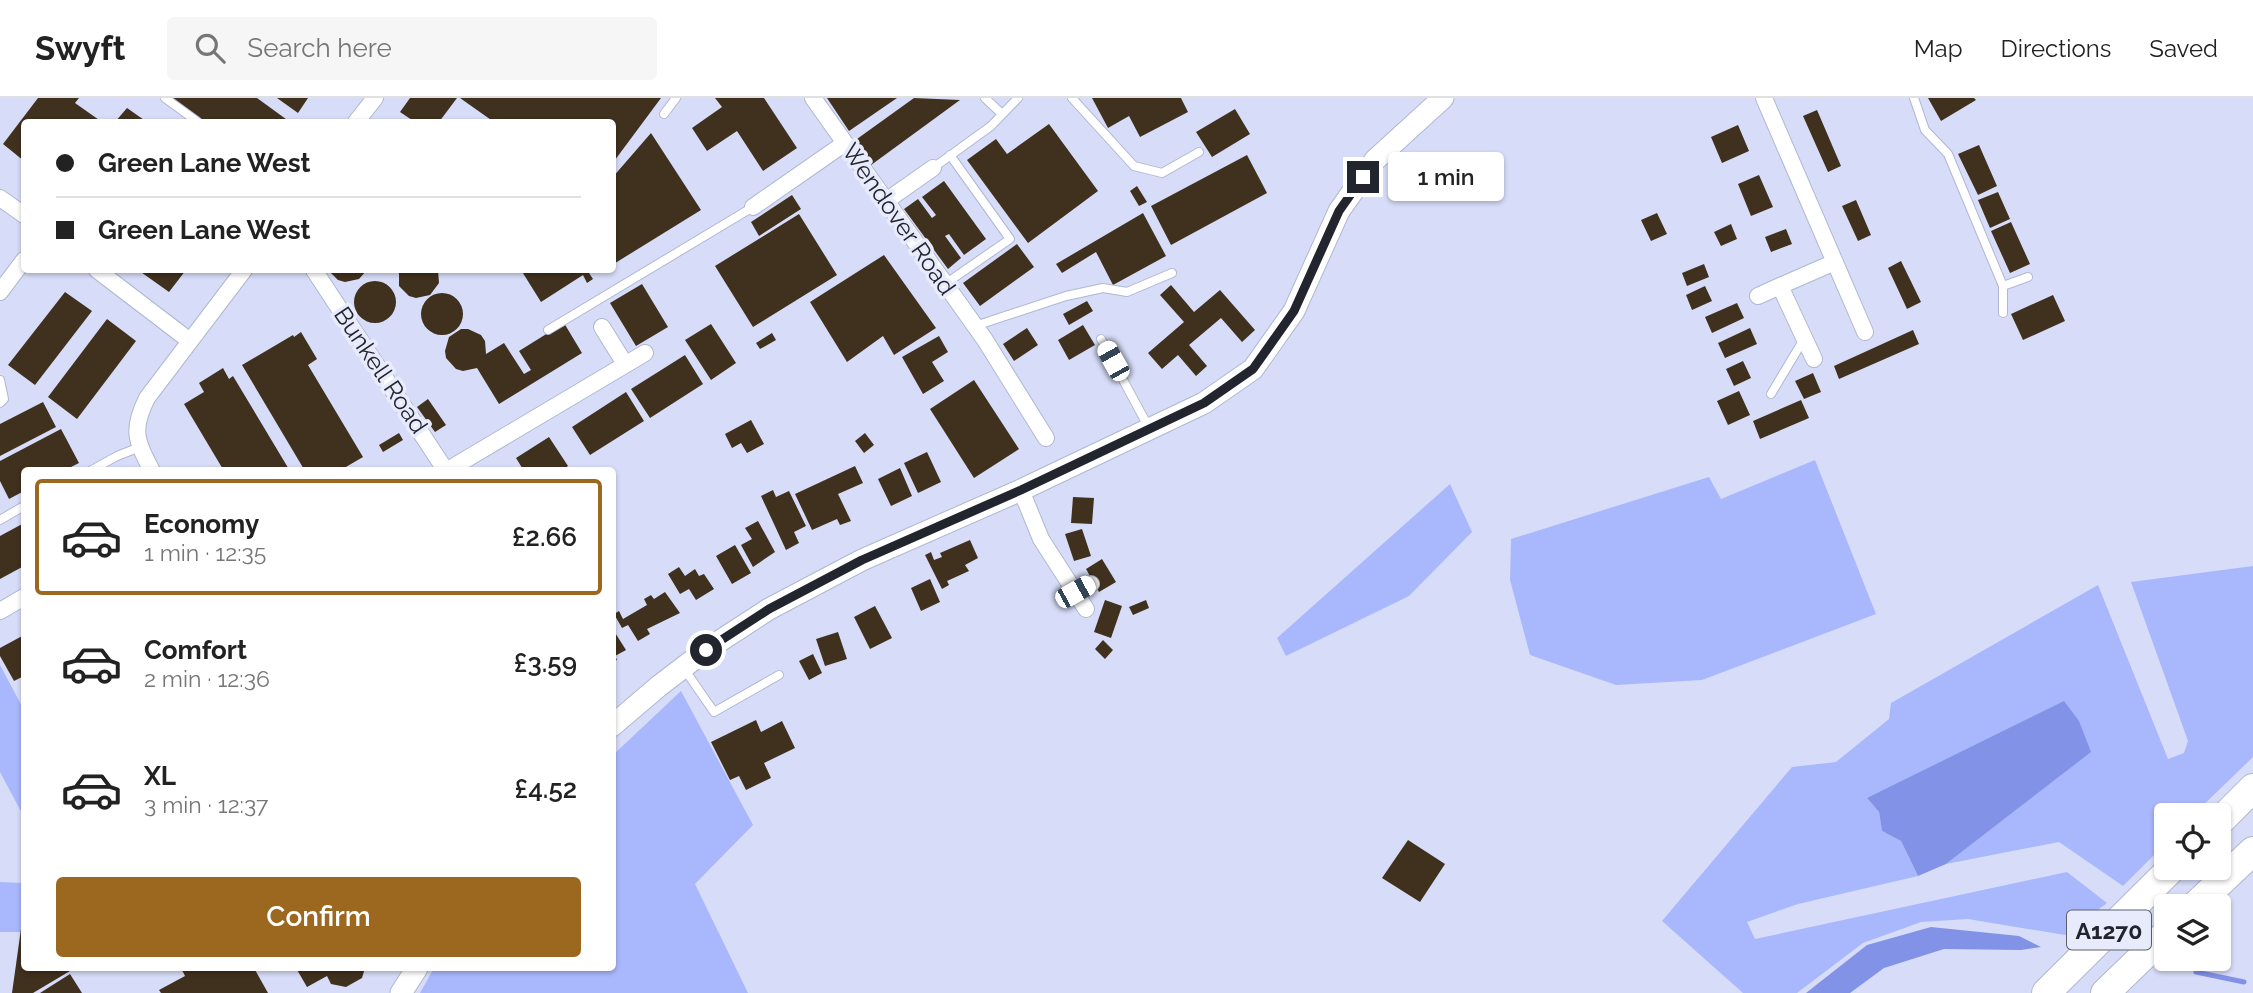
<!DOCTYPE html>
<meta charset="utf-8">
<style>
:root{--surface:#fff;--page:#f6f6f6;--text:#222;--muted:#767676;--line:#e0e0e0;--accent:#9c671f}
body{margin:0;font-family:Raleway,sans-serif;background:var(--page);color:var(--text);height:100vh;display:flex;flex-direction:column;font-size:26px;white-space:nowrap}
*{box-sizing:border-box;margin:0}
p{font-size:23px;color:var(--muted)}
.icon{flex:none;width:38px;height:38px;fill:none;stroke:currentColor;stroke-width:2;stroke-linecap:round;stroke-linejoin:round}
.map{position:relative;flex:1;overflow:hidden}
.side{position:absolute;left:21px;top:369px;width:595px;height:504px;display:flex;flex-direction:column;background:var(--surface);border-radius:7px;box-shadow:0 2px 5px #0004}
.side>*{flex:none}
.guide{position:absolute;left:21px;top:21px;width:595px;height:154px;border-radius:7px;box-shadow:0 2px 5px #0004;display:grid;align-content:center;height:154px;padding:0 35px;background:var(--surface)}
.controls{position:absolute;left:2154px;top:705px;display:grid;gap:14px}
.controls a{display:grid;place-items:center;width:77px;height:77px;border-radius:7px;background:var(--surface);box-shadow:0 2px 5px #0004;font-size:35px}
.end{position:absolute;width:32px;height:32px;margin:-16px;border:9px solid #22242e;background:#fff;box-shadow:0 0 0 4px #fff}
.from{border-radius:50%}
.bubble{position:absolute;height:49px;border-radius:7px;background:var(--surface);box-shadow:0 2px 5px #0004;font-size:23px;font-weight:600;line-height:49px;text-align:center}
.car{position:absolute;width:21px;height:42px;margin:-21px -10px;border-radius:9px;box-shadow:0 0 5px 2px #0007;background:linear-gradient(#fff 24%,#345 0 40%,#fff 0 76%,#345 0 86%,#fff 0)}
.guide b{display:flex;align-items:center;gap:24px;height:66px;font-size:26px}
.guide b+b{border-top:2px solid var(--line)}
.guide i{width:18px;height:18px;background:var(--text)}
ul{padding:12px 0 0;list-style:none}
li{display:flex;align-items:center;gap:21px;height:116px;margin:0 14px 10px;padding:0 21px;border:4px solid transparent;border-radius:7px}
li div{flex:1}
li b{display:block;font-size:26px}
li em{font-style:normal;font-weight:600}
li.active{border-color:var(--accent)}
li>.icon{width:63px;height:63px;stroke-width:1.5}
.action{display:flex;gap:14px;margin-top:auto;padding:14px 35px}
.action a{flex:1;height:80px;border-radius:7px;background:var(--accent);color:#fff;font-size:28px;font-weight:600;line-height:80px;text-align:center}
header{display:flex;align-items:center;gap:42px;box-sizing:border-box;height:98px;padding:0 35px;background:var(--surface);border-bottom:2px solid var(--line)}
header strong{font-size:33px}
nav{display:flex;gap:38px;margin-inline-start:auto;font-size:24px}
.search{width:490px;height:63px;background:var(--page);display:flex;align-items:center;gap:18px;box-sizing:border-box;padding:0 24px;border-radius:7px;color:var(--muted);font-size:26px}
.map>svg:first-child{display:block}
.green{fill:#a9b8fc}
.water{fill:#8292e7}
.lines{fill:none;stroke-linecap:round;stroke-linejoin:round}
.stream{stroke:#8292e7;stroke-width:5}
.building{fill:#40301e}
.lane-casing{stroke:#b0b7d1;stroke-width:10}
.street-casing{stroke:#b0b7d1;stroke-width:18}
.secondary-casing{stroke:#b0b7d1;stroke-width:23}
.highway-casing{stroke:#b0b7d1;stroke-width:30}
.lane{stroke:#fff;stroke-width:8}
.street{stroke:#fff;stroke-width:16}
.secondary{stroke:#fff;stroke-width:21}
.highway{stroke:#fff;stroke-width:28}
.route{stroke:#22242e;stroke-width:9}
.labels{text-anchor:middle;dominant-baseline:central;stroke-width:7;stroke-linejoin:round;paint-order:stroke}
.shield{fill:#e7ebfb;stroke:#5d606c;stroke-width:2}
.shield-label{font-size:23px;font-weight:bold;fill:#22242e}
.street-label{font-size:24px;fill:#22242e;stroke:#e7ebfb}
</style>
<header>
<strong>Swyft</strong>
<div class="search"><svg class="icon" aria-label="search" viewBox="0 0 24 24"><circle cx="10" cy="10" r="6"/><path d="M15 15l6 6"/></svg>Search here</div>
<nav><a>Map</a><a>Directions</a><a>Saved</a></nav>
</header>
<div class="map">
<svg width="2253" height="895" viewBox="0 0 2253 895">
<rect width="100%" height="100%" fill="#d7ddf8"/>
<path class="green" d="M1815,362L1876,516L1702,582L1616,587L1530,557L1510,482L1511,441L1709,379L1721,401Z
M1450,386L1472,434L1409,498L1286,558L1277,540Z
M2253,468V659L2193,717L2166,718V745L2123,788L2059,744L1946,766L2090,654L1867,700L1879,714L1882,733L1901,743L1918,778L1798,806L1747,824L1755,841L2067,774L2107,805L2065,837L1968,821L1921,824L1863,845L1797,895H1743L1662,823L1792,669L1836,664L1889,621L1891,605L2098,487L2168,661L2184,655L2188,643L2131,484Z
M0,567L24,612V719L0,674Z
M681,593L753,727L695,786L748,895H420L434,870H612L613,657Z
M0,784L24,785V834H0Z"/>
<path class="water" d="M2064,603L2079,623L2091,654L1946,766L1918,778L1901,743L1882,733L1879,714L1867,700Z
M1931,829L2019,838L2041,849L2021,852L1944,851L1884,870L1850,895H1806L1867,847Z"/>
<g class="lines">
<path class="stream" d="M2196,874L2244,884"/>
</g>
<path class="building" d="M38,0H79L75,5L102,24H24V63L3,46Z
M168,0H257L290,24H201Z
M277,0H308L298,15Z
M410,0H457L439,24H415L400,14Z
M460,0H661L612,66V24H494Z
M715,0H764L797,50L763,73L737,33L707,53L692,30L722,9Z
M827,0H897L849,33Z
M914,0L960,2L867,70L850,46Z
M1092,0H1181L1188,14L1140,39L1129,18L1108,30Z
M1928,0H1974L1976,2L1941,23Z
M127,10L147,24H115Z
M1235,11L1250,36L1212,59L1196,34Z
M1817,12L1841,68L1828,74L1803,18Z
M1049,26L1098,93L1028,145L967,62L996,41L1007,56Z
M1738,27L1749,53L1722,65L1711,39Z
M651,35L701,112L612,167V80Z
M1979,47L1997,88L1978,97L1958,56Z
M1247,57L1267,95L1171,147L1151,108Z
M1759,77L1773,109L1751,118L1738,86Z
M944,83L986,141L964,157L949,136L945,138L961,160L948,171L904,111L918,101L932,120L936,117L922,99Z
M1137,88L1147,104L1139,108L1130,93Z
M1998,94L2010,121L1990,130L1978,102Z
M792,97L801,111L759,138L751,124Z
M1856,102L1871,137L1858,143L1842,108Z
M1143,115L1166,158L1113,187L1096,154L1062,175L1056,166Z
M1657,115L1667,136L1651,143L1641,122Z
M799,116L837,177L753,229L715,168Z
M2011,124L2030,166L2010,175L1991,133Z
M1731,126L1737,141L1721,148L1714,134Z
M1786,131L1792,146L1771,154L1765,139Z
M1017,146L1034,169L980,208L963,185Z
M884,157L936,230L894,257L883,238L847,264L810,204Z
M1901,163L1921,204L1907,211L1888,170Z
M1704,166L1709,179L1687,188L1682,175Z
M138,172H186L169,194Z
M328,172H367L359,181L345,184L338,182Z
M399,172H438L439,185L430,197L416,200L409,198L399,188Z
M521,172H587L593,181L587,185L583,177L541,204Z
M354 204a21 21 0 1 1 42 0a21 21 0 1 1-42 0Z
M642,186L668,229L636,248L610,205Z
M1171,187L1194,214L1220,192L1255,232L1242,244L1221,220L1189,247L1207,268L1196,278L1178,257L1162,271L1148,255L1184,224L1160,197Z
M1705,188L1712,203L1692,212L1686,197Z
M65,194L92,213L35,287L8,267Z
M421 216a21 21 0 1 1 42 0a21 21 0 1 1-42 0Z
M2053,197L2065,223L2023,242L2011,216Z
M1087,203L1093,213L1069,227L1063,216Z
M1737,205L1744,220L1712,235L1705,219Z
M107,221L136,243L77,321L48,299Z
M564,225L582,255L499,306L477,270L463,273L456,271L446,260L445,253L449,239L461,231H468L481,237L485,243L486,256L504,245L524,276L531,272L519,253Z
M711,226L736,265L711,282L685,242Z
M1083,227L1095,247L1069,262L1058,242Z
M1027,230L1038,247L1014,263L1003,246Z
M1750,230L1757,246L1725,260L1718,245Z
M1913,232L1919,246L1839,281L1834,268Z
M301,234L317,261L308,267L363,359L339,373H305L242,267L293,237L294,239Z
M772,235L776,242L760,251L756,245Z
M939,238L948,254L932,264L944,283L923,296L902,259Z
M685,257L703,286L650,320L631,291Z
M1743,263L1751,280L1734,288L1726,271Z
M223,270L229,281L233,278L290,373H224L184,306L204,294L199,285Z
M1813,275L1821,294L1804,301L1795,283Z
M974,282L1019,351L974,380L930,311Z
M1739,293L1750,317L1728,327L1717,303Z
M626,294L644,323L590,357L572,329Z
M428,301L446,327L435,334L417,309Z
M1801,302L1809,320L1760,341L1753,323Z
M43,304L56,329L0,358V326Z
M751,322L764,346L747,355L741,345L732,350L725,336Z
M61,331L79,365L63,373H24V393L9,401L0,383V363Z
M399,335L403,342L383,354L379,347Z
M865,335L874,347L864,355L855,343Z
M549,339L568,368L561,373H524L516,360Z
M927,354L941,384L918,395L904,365Z
M855,368L863,385L838,396L851,423L840,427L837,421L812,432L795,396Z
M900,370L912,398L891,408L878,381Z
M773,392L776,399L789,393L806,428L794,434L799,445L786,452L761,398Z
M1073,399L1094,400L1092,426L1071,425Z
M758,423L775,454L753,469L741,447L752,441L745,430Z
M24,425V468L0,481V438Z
M1082,431L1091,458L1074,463L1065,436Z
M970,442L978,460L965,467L969,473L947,483L949,487L942,491L925,457L931,454L934,462L942,459L940,455Z
M735,447L751,475L732,486L716,458Z
M1102,461L1116,484L1099,494L1086,471Z
M679,469L685,478L695,471L699,478L704,476L714,491L696,502L689,491L680,496L668,476Z
M930,481L940,504L921,513L911,490Z
M665,494L680,515L647,531L650,536L638,543L628,527L622,530L614,516L619,513L623,521L647,507L644,501L651,497L654,501Z
M1105,502L1122,508L1111,540L1094,534Z
M1146,502L1149,510L1133,517L1129,509Z
M875,508L892,540L870,551L854,519Z
M612,530L626,552L615,558L617,562L612,564Z
M838,534L847,561L825,568L816,541Z
M24,537V578L14,583L0,558V550Z
M1103,542L1113,552L1105,561L1095,551Z
M813,556L822,575L809,582L799,563Z
M756,622L761,634L782,623L795,650L764,665L771,680L746,692L739,678L730,682L711,644Z
M1408,742L1445,766L1420,804L1382,780Z
M24,829V870H75L33,895H12L21,831Z
M181,870H254L268,895H161L159,892L185,878Z
M296,870H365L362,880L346,889L331,886L327,878L307,889Z
M70,876L82,895H40Z"/>
<g class="lines">
<defs>
<path id="lane" d="M165,0L198,24
M985,0L1002,16
M1072,0L1134,68L1162,75L1199,54
M1914,0L1925,32L1948,56L2003,188L2028,179
M664,16L676,0
M933,70L991,28L1018,0
M945,186L1010,141L950,57
M2003,188V215
M975,228L1066,198L1103,190L1127,194L1172,175
M548,232L753,109
M1101,241L1149,330
M0,282L4,301L0,305
M1771,296L1804,241
M90,373L117,358L140,349
M0,422L24,408
M685,572L714,614L779,577"/>
<path id="street" d="M813,0L985,242L1046,340
M1764,0L1865,234
M356,24L375,0
M0,100L24,117
M886,103L933,70
M753,109L845,45
M97,172L190,243
M314,172L446,373
M0,194L24,162
M1758,198L1780,188
M602,229L625,266
M1814,261L1780,188L1835,164
M448,372L645,255
M152,373C136,342 131,332 147,300L244,172
M1021,392L1041,441L1086,511
M1075,494L1091,486
M0,513L24,499"/>
<path id="secondary" d="M612,628L659,588L706,552L769,511L862,462L1021,392L1204,305L1253,271L1294,213L1339,113L1375,62L1443,0
M401,895L417,870"/>
<path id="highway" d="M2219,724L2253,690
M2195,808L2253,753
M2046,895L2172,770
M2105,895L2166,836"/>
</defs>
<use href="#lane" class="lane-casing"/>
<use href="#street" class="street-casing"/>
<use href="#secondary" class="secondary-casing"/>
<use href="#highway" class="highway-casing"/>
<use href="#lane" class="lane"/>
<use href="#street" class="street"/>
<use href="#secondary" class="secondary"/>
<use href="#highway" class="highway"/>
</g>
<g class="lines">
<path class="route" d="M706,552L769,511L862,462L1021,392L1204,305L1253,271L1294,213L1339,113L1363,79"/>
</g>
<g class="labels">
<rect class="shield" x="2067" y="812.5" width="84" height="39" rx="5"/>
<g class="shield-label">
<text x="2109" y="832">A1270</text>
</g>
<g class="street-label">
<text transform="translate(899 121) rotate(55)">Wendover Road</text>
<text transform="translate(381 272) rotate(56)">Bunkell Road</text>
</g>
</g>
</svg>
<div class="controls">
<a><svg class="icon" aria-label="locate" viewBox="0 0 24 24"><circle cx="12" cy="12" r="6"/><path d="M12 2v4M12 18v4M2 12h4M18 12h4"/></svg></a>
<a><svg class="icon" aria-label="layers" viewBox="0 0 24 24"><path d="M12 4l9 5-9 5-9-5zM3 14l9 5 9-5"/></svg></a>
</div>
<i class="end from" style="left:706px;top:552px"></i>
<i class="end" style="left:1363px;top:79px"></i>
<div class="bubble" style="left:1388px;top:54px;width:116px">1 min</div>
<i class="car" style="left:1113px;top:263px;rotate:331deg"></i>
<i class="car" style="left:1075px;top:494px;rotate:61deg"></i>
<div class="guide">
<b><i class="from"></i>Green Lane West</b>
<b><i></i>Green Lane West</b>
</div>
<section class="side">
<ul>
<li class="active"><svg class="icon" aria-label="car" viewBox="0 0 24 24"><path d="M5 17H2v-5l4-1 3-4h7l3 4 3 1v5h-3M9 17h6M6 11h13"/><circle cx="7" cy="17" r="2"/><circle cx="17" cy="17" r="2"/></svg><div><b>Economy</b><p>1 min · 12:35</p></div><em>£2.66</em></li>
<li><svg class="icon" aria-label="car" viewBox="0 0 24 24"><path d="M5 17H2v-5l4-1 3-4h7l3 4 3 1v5h-3M9 17h6M6 11h13"/><circle cx="7" cy="17" r="2"/><circle cx="17" cy="17" r="2"/></svg><div><b>Comfort</b><p>2 min · 12:36</p></div><em>£3.59</em></li>
<li><svg class="icon" aria-label="car" viewBox="0 0 24 24"><path d="M5 17H2v-5l4-1 3-4h7l3 4 3 1v5h-3M9 17h6M6 11h13"/><circle cx="7" cy="17" r="2"/><circle cx="17" cy="17" r="2"/></svg><div><b>XL</b><p>3 min · 12:37</p></div><em>£4.52</em></li>
</ul>
<div class="action"><a>Confirm</a></div>
</section>
</div>
